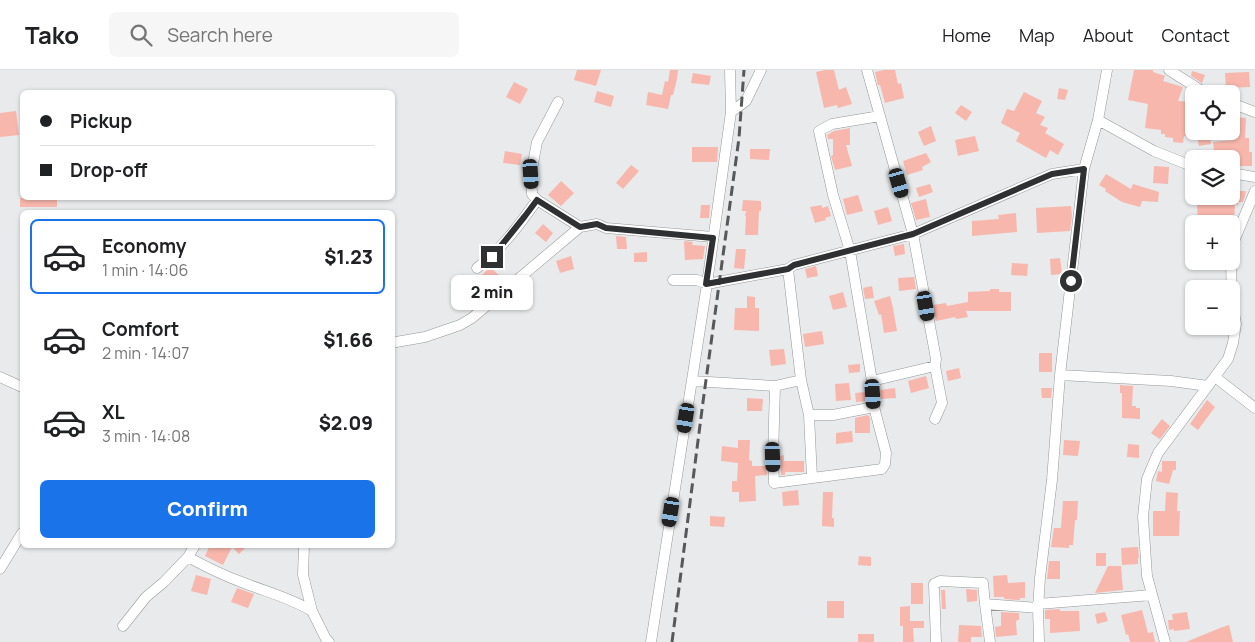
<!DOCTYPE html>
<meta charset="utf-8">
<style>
:root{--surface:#fff;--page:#f6f6f6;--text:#202124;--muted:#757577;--line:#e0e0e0;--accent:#1a73e8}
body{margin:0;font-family:Manrope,sans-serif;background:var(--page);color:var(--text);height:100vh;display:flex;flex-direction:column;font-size:19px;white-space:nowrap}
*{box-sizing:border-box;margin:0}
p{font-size:16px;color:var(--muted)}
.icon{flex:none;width:28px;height:28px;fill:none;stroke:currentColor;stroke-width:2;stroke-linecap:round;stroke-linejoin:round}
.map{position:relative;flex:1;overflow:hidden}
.drawer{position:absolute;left:20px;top:140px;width:375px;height:338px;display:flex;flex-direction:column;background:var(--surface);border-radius:8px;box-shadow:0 1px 4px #0004}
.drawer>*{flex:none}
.banner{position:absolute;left:20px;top:20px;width:375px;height:110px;border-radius:8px;box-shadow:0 1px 4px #0004;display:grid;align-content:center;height:110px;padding:0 20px;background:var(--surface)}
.tools{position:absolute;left:1185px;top:15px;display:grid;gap:10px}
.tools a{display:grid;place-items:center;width:55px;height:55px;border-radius:8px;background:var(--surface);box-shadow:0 1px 4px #0004;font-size:25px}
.end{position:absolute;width:22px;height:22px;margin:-11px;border:6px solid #2f3031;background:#fff;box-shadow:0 0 0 2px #fff}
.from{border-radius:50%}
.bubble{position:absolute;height:35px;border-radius:8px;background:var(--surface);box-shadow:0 1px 4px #0004;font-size:16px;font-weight:800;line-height:35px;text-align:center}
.car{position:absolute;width:15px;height:30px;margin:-15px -8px;border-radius:6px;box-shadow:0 0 4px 1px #0007;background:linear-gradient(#222 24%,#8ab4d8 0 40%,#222 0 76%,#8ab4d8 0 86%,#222 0)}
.banner b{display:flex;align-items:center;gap:18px;height:48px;font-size:19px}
.banner b+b{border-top:1px solid var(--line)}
.banner i{width:12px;height:12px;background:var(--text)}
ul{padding:9px 0 0;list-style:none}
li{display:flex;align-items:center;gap:15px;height:75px;margin:0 10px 8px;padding:0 10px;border:2px solid transparent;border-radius:8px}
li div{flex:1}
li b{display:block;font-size:19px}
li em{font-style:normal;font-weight:800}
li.active{border-color:var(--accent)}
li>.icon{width:45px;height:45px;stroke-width:1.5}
.action{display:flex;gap:10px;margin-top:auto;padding:10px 20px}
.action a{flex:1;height:58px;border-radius:8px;background:var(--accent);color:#fff;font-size:20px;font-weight:800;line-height:58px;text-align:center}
header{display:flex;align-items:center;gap:30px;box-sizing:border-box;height:70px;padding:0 25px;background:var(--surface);border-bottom:1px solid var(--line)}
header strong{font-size:24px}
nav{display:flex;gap:28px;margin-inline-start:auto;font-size:18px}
.search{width:350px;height:45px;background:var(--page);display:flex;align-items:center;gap:12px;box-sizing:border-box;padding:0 18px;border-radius:8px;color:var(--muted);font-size:19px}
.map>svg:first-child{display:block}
.building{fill:#f7b7ad}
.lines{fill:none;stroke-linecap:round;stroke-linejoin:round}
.minor-casing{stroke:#959798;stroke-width:11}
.minor{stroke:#fff;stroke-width:10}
.rail{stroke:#575859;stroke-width:3;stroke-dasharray:10 5;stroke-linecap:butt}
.route{stroke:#2f3031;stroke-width:6}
</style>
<header>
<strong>Tako</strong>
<div class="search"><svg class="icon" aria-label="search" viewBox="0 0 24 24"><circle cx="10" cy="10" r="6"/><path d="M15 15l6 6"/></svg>Search here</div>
<nav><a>Home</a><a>Map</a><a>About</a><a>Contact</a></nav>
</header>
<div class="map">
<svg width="1255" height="572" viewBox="0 0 1255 572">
<rect width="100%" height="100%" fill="#e8eaec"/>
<path class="building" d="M577,0H601L596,16L574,10Z
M670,0H678L677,9L673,25H671L668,39L646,35L648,22L662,25L665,11L668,12Z
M825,0H834L839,20L846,17L852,34L838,38L837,35L824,38L816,2Z
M884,0H895L898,14L901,13L904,28L885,33L880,15H878L875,2Z
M1134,0H1153V2L1165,6L1163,11L1183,17L1178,31L1194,32L1193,67L1184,66L1183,73L1173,72V68L1165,67V64H1161V60L1145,58L1148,34L1128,30Z
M1192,1L1205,5L1202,13L1191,6Z
M1249,2L1250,17L1226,18L1225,3Z
M693,3L711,6L709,15L691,13Z
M514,12L528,19L520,34L506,27Z
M1059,18L1068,20L1065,30L1057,29Z
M597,21L614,26L611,37L594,32Z
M1024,22L1042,31L1036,43L1045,47L1040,55L1048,58L1045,63L1064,74L1058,85L1050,80L1046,88L1016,71L1020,63L1001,53L1007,39L1014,41Z
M961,35L972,42L966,51L955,43Z
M16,41L19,65L0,67V43Z
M1236,47L1246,48L1245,68H1249V82H1252V96H1235V89H1215L1213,72L1234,70Z
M931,56L936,71L924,76L918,62Z
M850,58V75H846L852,96L835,100L831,86L833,85V69H828L827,65L834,61Z
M1196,61H1209L1211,74L1199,76Z
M975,66L979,81L958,86L955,70Z
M692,77H718L717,92H692Z
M750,79H770L769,90L750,89Z
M505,81L522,84L520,95L503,93Z
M926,83L931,92L922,97L923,100L907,105L903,91Z
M631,95L639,101L623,119L616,113Z
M1154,96L1169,97L1168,114L1153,113Z
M1106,104L1131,119L1133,114L1159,122L1158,132L1142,131L1140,137L1122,132L1105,121L1106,119L1099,115Z
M561,111L574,123L561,136L548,125Z
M930,114L933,122L919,127L916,118Z
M1231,116L1239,117V121H1246L1245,126L1243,132H1238V135L1235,134L1234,154H1198L1197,134L1194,133V126H1231Z
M858,125L863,141L847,145L843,129Z
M20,128H57V137H20Z
M926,129L930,147L916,150L911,133Z
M743,130L761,131V141H759L758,165H745L746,146H745L746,141H742Z
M701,135H710L709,148H700Z
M822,135V138L828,136L831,146L825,148L826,150L815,153L810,137Z
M1071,136L1072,146L1070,161L1037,163L1036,138Z
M888,137L892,151L878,155L874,141Z
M1016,143L1017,162L972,166V151L999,149L998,145Z
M543,154L553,163L546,172L535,163Z
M616,166L626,167L627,179H617Z
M684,171L693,172L692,175L705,176L703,189L685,190Z
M904,174L905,184L895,186L893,176Z
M736,179H746L744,199L734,198Z
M647,182V192H634V183Z
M571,186L574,199L560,203L556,191Z
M1060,188L1062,204L1051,205L1050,189Z
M1012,193L1028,194L1027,206L1011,205Z
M816,196L818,206L807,208L805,199Z
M490,197L501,207L491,219L479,208Z
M914,207L916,219L899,221L898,208Z
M872,216L874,228L865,229L863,218Z
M990,219H999V222H1011V241H966L968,247L956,249L955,247L936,251L933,235L946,233L947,236L968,232V222L990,221Z
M843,222L847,237L833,240L829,226Z
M747,226L755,227V238H759V261L734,260L735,238H747Z
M890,226L893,238L897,261L884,263L881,244L879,245L874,231Z
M822,261L824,274L805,277L803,264Z
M784,279L786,294L771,296L769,280Z
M1039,283H1052V302H1039Z
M860,294V302L849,303L848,295Z
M959,298L961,308L948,311L946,301Z
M926,306L929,318L911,323L908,311Z
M849,313L851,330L836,331L835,314Z
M1120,315L1133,316L1132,336H1136V338H1140V349L1122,348V323H1120Z
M895,318L896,328L880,329V320Z
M1041,318H1052L1051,328H1042Z
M866,322L867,331L856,332L855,323Z
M747,328L763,329L762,341H747Z
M1207,330L1215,337L1198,360L1190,354Z
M868,345L870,348V363H855V348Z
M1162,349L1170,356L1160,369L1151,363Z
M852,361L853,372L836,374V363Z
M738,370H750L749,390L752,391V396H766L767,405L755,406L756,431L739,432V422H732V411H737L738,393L721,391L722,376L738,378Z
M1064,370L1080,371L1078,386L1063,385Z
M1128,374L1139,375V388L1127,387Z
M784,385V391H804V402H785V405H781L780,386Z
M1162,391H1176V400H1173L1169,414L1156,411L1158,401L1162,402Z
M798,420L799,435L783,436L782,422Z
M823,422H833L832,448H834V457L822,456Z
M1166,422L1178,423L1177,441H1180L1179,466H1153V441H1165Z
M1063,431H1078L1077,450H1075L1073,475H1069V478L1051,477L1054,458H1061Z
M710,446L725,447L724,457L710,456Z
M210,475H248L239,484L232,477L223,495L205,486Z
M1138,477L1139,488H1138V494L1122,495L1121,478Z
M1096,483H1106V496H1096Z
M859,486L871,487V496L858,495Z
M1049,491H1060V509H1047Z
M1108,496H1121L1123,520L1095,523Z
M196,505L211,509L207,525L191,521Z
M1007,505L1008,513L1025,512V528H1020V530L1004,529V527H994L993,506Z
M911,513H923V534H911Z
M237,518L254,524L248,538L231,532Z
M966,519L977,520V531L967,532Z
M941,520H945L946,539H942Z
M827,531H844V548H827Z
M910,536V551H924V558H913L914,572H903V556H900V537Z
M1060,539V541H1079L1080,561L1050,563V549H1045V540Z
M1142,540L1148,563L1153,562L1155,572H1130L1128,564L1126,565L1121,545Z
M1001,542L1019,543V550H1017L1016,552L1017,565L996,567L995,557L1001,556Z
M1105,542L1108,551L1097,554L1095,544Z
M1187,542L1190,559L1174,561V559L1169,560L1168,550H1173L1172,544Z
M959,555L981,556L982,567H971V572H958Z
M1229,555L1233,572H1186L1220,558Z
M858,564H874V572H858Z"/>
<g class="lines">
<defs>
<path id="minor" d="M867,0L913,164L936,289L935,296L942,333L935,349
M1169,0L1202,21L1209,24
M558,32L537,72L531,104L532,124L537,130L580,157
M1231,33L1255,42
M731,42L746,31L761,0
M1098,50L1154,81L1194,97
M1231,103L1255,107
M1231,191L1234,171L1255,121
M477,198C501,180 520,154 537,130
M788,199L801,310L809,345L812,408
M673,210H697L707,214L788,199L794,195L913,164L1052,104L1084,99
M392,271L396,272L425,267L460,255L472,248L580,157L597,154L606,158L713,167
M1060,305L1171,311L1208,316
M0,307L22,317
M1215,307L1255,338
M692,311L775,316L801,310
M872,311L935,296
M775,316L773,387L774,413L882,399L885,394L886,383L874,337L872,311L850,181L833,125L819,61L832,54L880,46
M809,345H833L874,337
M304,475L303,505L312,541L326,569L329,572
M188,487C206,497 225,506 244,513C267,522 291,528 312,541
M0,499L22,463
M985,534L1038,538
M1038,534L1152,525
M123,556L146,527L164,512L188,487L195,475
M651,572L707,214L731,42L730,0
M936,572L934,514L940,511L983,513L985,534L990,572
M1039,572L1038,538L1040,508L1052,410L1060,305L1084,99L1098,50L1107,0
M1165,572L1147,506L1143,447L1147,409L1158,383L1228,289L1233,273L1236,254L1232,232L1231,191"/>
</defs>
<use href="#minor" class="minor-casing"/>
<use href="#minor" class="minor"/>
<path class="rail" d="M672,572L703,332L739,68L744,0"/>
</g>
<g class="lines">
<path class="route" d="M492,187L525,146L537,130L580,157L597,154L606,158L713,168L706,214L788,199L794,195L913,164L1052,104L1084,99L1071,211"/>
</g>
</svg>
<div class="tools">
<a><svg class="icon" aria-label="locate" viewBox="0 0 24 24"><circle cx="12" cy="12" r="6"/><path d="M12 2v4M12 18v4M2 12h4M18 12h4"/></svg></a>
<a><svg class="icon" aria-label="layers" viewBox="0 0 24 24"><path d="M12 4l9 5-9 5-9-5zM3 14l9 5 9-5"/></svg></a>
<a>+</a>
<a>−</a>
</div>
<i class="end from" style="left:1071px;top:211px"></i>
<i class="end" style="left:492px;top:187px"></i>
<div class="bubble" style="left:451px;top:205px;width:82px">2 min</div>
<i class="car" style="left:531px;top:104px;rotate:176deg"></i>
<i class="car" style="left:899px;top:113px;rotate:164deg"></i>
<i class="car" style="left:926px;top:236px;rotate:170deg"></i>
<i class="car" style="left:873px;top:324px;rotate:176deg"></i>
<i class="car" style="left:686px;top:348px;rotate:189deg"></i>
<i class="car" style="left:773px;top:387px;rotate:178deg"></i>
<i class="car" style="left:671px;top:442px;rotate:189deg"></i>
<div class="banner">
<b><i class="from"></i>Pickup</b>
<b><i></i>Drop-off</b>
</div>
<section class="drawer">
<ul>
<li class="active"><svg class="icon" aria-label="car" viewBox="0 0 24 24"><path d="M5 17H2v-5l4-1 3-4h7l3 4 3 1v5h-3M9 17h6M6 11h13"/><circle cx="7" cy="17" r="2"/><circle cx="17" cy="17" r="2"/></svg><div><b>Economy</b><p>1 min · 14:06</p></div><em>$1.23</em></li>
<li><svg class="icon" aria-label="car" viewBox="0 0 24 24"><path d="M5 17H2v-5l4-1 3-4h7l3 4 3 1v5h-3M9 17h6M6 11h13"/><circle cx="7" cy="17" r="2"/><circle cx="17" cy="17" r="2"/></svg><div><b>Comfort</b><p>2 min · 14:07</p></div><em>$1.66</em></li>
<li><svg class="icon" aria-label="car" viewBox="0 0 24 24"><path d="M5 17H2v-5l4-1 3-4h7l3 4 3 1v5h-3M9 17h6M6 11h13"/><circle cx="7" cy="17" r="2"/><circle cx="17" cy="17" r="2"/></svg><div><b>XL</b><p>3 min · 14:08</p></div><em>$2.09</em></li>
</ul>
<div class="action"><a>Confirm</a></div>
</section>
</div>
